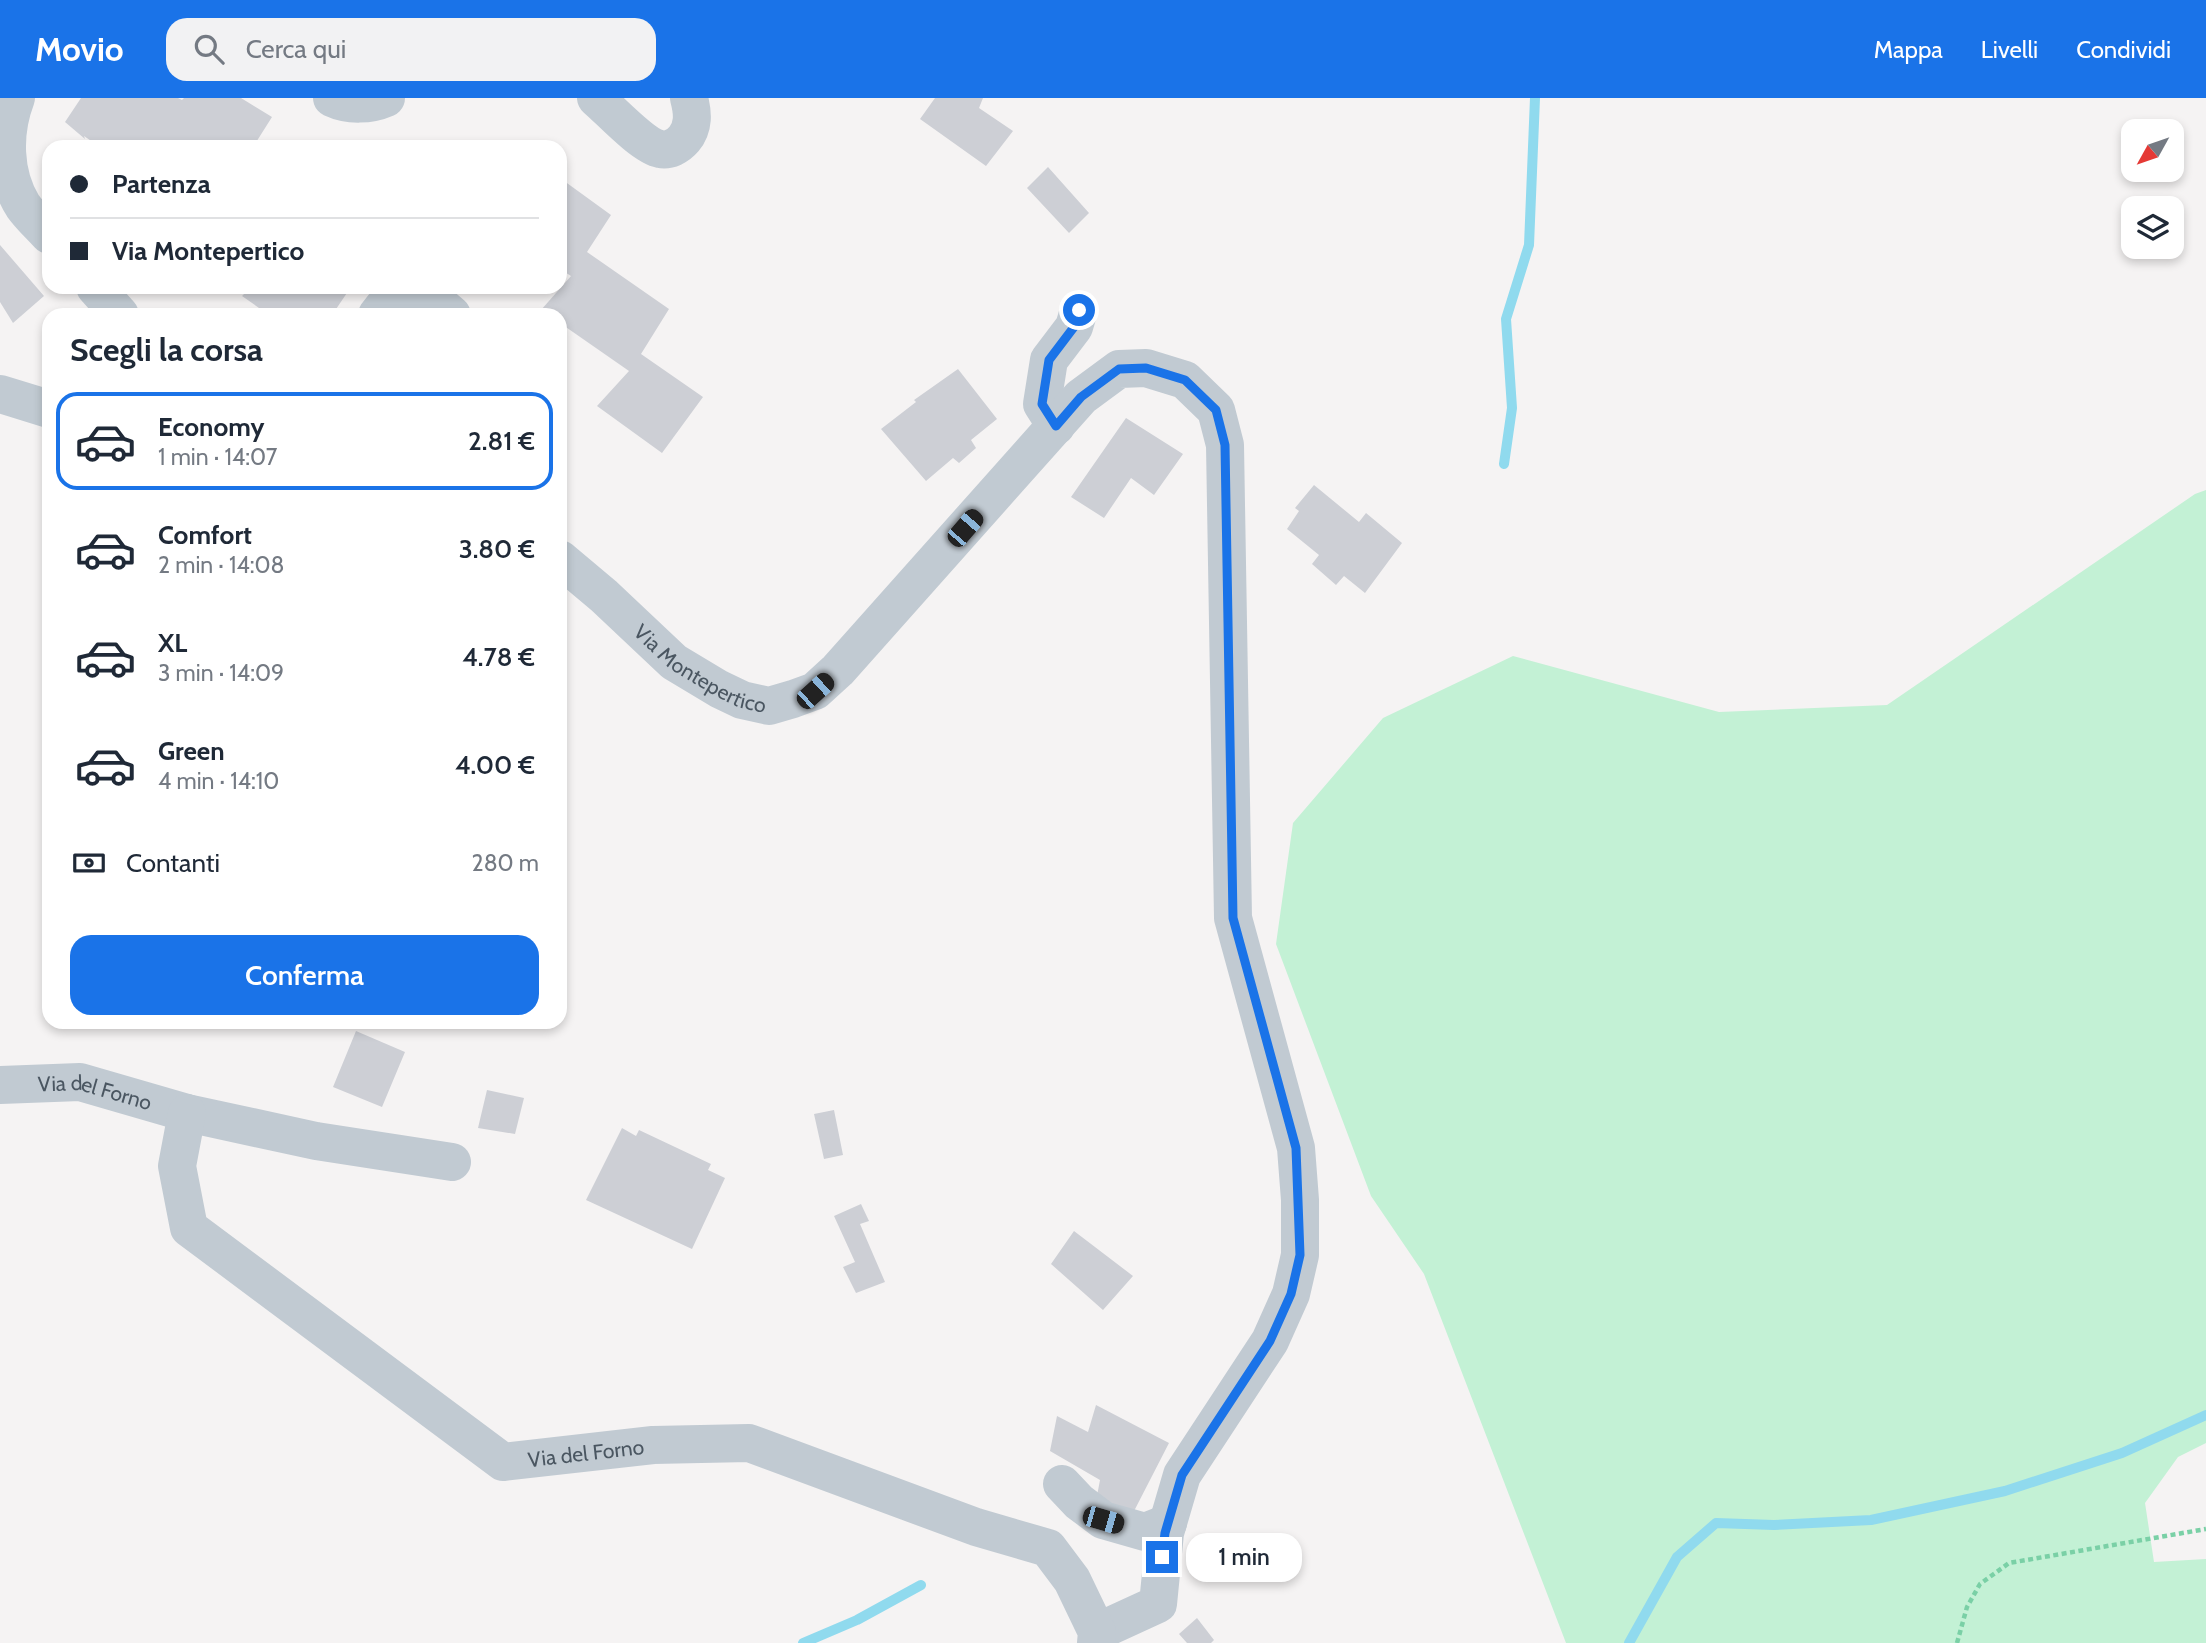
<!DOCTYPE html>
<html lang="it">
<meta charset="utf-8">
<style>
:root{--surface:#fff;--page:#f2f2f3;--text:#1f2937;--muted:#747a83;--line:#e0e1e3;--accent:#1a73e8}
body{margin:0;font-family:Cabin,sans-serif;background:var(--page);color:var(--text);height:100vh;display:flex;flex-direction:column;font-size:26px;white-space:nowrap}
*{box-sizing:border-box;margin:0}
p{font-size:23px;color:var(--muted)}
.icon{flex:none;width:38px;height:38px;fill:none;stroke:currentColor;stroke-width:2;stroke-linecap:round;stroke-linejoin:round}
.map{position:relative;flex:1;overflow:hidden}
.sheet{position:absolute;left:42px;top:210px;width:525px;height:721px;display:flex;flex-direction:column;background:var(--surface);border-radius:21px;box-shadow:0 4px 10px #0003}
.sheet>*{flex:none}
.guide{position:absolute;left:42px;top:42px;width:525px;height:154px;border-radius:21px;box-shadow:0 4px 10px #0003;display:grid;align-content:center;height:154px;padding:0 28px;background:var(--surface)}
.needle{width:46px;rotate:230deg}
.tools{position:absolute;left:2121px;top:21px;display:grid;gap:14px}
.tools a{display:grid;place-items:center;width:63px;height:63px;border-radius:14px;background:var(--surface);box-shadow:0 4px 10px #0003;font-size:35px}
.end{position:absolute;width:32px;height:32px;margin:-16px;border:9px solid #1a73e8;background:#fff;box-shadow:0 0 0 4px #fff}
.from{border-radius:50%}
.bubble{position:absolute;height:49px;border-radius:21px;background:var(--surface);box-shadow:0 4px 10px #0003;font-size:23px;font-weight:600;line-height:49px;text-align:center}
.car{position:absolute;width:21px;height:42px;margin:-21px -10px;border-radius:9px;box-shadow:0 0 5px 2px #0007;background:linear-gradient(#222 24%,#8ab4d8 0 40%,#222 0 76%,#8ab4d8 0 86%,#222 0)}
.guide b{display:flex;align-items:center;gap:24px;height:66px;font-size:26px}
.guide b+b{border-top:2px solid var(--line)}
.guide i{width:18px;height:18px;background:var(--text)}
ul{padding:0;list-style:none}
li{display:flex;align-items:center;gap:21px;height:98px;margin:0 14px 10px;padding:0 14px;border:4px solid transparent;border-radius:21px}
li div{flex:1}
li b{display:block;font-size:26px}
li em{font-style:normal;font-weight:600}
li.active{border-color:var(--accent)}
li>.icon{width:63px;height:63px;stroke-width:1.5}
h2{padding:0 28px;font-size:32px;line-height:84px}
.pay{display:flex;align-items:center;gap:18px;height:77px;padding:0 28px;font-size:26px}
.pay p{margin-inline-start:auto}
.cta{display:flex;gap:14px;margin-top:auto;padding:14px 28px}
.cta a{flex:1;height:80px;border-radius:21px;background:var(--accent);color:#fff;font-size:28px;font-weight:600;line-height:80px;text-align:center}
header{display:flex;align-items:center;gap:42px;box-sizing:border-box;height:98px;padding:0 35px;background:var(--accent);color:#fff}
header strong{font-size:33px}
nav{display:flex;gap:38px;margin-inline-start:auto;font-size:24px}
.search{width:490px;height:63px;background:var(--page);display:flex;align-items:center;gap:18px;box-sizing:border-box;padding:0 24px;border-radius:21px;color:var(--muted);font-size:26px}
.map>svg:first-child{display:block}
.green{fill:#c3f1d5}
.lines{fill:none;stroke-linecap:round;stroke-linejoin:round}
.stream{stroke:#90daee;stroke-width:10}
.building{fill:#cdcfd5}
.path{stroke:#7ad0a6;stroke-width:4.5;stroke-dasharray:5 3.5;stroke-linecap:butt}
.minor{stroke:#c1cad2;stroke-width:38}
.route{stroke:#1a73e8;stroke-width:9}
.labels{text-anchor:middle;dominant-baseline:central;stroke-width:6;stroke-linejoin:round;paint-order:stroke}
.street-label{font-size:21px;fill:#4a5661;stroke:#fff}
</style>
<header>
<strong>Movio</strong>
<div class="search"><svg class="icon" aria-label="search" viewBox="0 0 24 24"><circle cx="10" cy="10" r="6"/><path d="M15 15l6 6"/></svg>Cerca qui</div>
<nav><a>Mappa</a><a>Livelli</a><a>Condividi</a></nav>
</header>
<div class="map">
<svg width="2206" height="1545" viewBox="0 0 2206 1545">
<rect width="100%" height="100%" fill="#f5f3f3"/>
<path class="green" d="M2206,392V1345L2178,1359L2145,1405L2154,1464L2206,1461V1545H1566L1424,1176L1371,1098L1276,846L1293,725L1383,620L1513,558L1719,614L1887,607L2195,396Z"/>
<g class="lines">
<path class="stream" d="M1504,366L1512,310L1506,221L1529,147L1535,0
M803,1545L857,1522L921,1487
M1629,1545L1677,1459L1716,1425L1774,1427L1871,1422L2005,1393L2122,1355L2206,1317"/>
</g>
<path class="building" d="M81,0H178L182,2L184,0H241L272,19L253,49H95L97,47L84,38L85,41L65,24Z
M935,0H983L979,10L1013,33L986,68L920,21Z
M1048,69L1089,115L1069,135L1027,90Z
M560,80L611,117L587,154L669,211L641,256L703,299L662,355L597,308L629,273L560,225V217H548L541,212L571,178L560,171Z
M0,147L44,198L13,225L0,204Z
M251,189H351L332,217H269L242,198Z
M958,271L997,321L971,342L976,350L959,365L953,360L926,383L881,331L916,304L914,302Z
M1126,320L1183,356L1154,397L1131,380L1104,420L1071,399Z
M1314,387L1359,424L1366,415L1402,445L1365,495L1344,478L1336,487L1312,466L1319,457L1287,431L1299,413L1295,410Z
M356,933L405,954L382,1009L333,989Z
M487,992L524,1000L515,1036L478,1030Z
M834,1012L843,1057L824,1061L814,1016Z
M622,1030L636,1038L639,1032L711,1066L708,1072L725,1080L692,1151L586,1102Z
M861,1106L869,1123L860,1126L885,1184L856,1195L843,1169L855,1164L834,1118Z
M1074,1133L1133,1178L1103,1212L1051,1166Z
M1096,1307L1169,1345L1132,1417L1096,1403L1100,1382L1050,1353L1057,1318L1088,1334Z
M1197,1520L1214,1542L1211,1545H1187L1179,1536Z"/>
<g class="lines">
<path class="path" d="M1957,1545L1967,1509L1980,1486L2009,1465L2206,1431"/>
<g class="minor">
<path d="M16,0C3,34 3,76 23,108C30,118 41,128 49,137"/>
<path d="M332,0C349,8 370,7 386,0"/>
<path d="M596,0C610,12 643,48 660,51C669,53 678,48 684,41C694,29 693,15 689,0"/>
<path d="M95,189L120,217"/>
<path d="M377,217C391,197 400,193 424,193L452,217"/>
<path d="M0,296L49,311"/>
<path d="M1056,328L1042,306L1049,262L1074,229L1079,212"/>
<path id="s1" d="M560,461L604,498L674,564L719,591L742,602L769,608L793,601L815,593L838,572L1081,299L1119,271L1146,270L1185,282L1216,312L1225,347L1233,820L1296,1050L1300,1102V1157L1291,1196L1270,1243L1182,1377L1165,1435L1158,1506L1097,1534"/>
<path id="s2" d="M0,987L80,984L187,1015L316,1043L452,1064"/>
<path id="s3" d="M187,1015L177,1068L189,1130L503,1364L653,1347L749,1345L976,1429L1048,1450L1072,1482L1097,1534L1096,1545"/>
<path d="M1062,1386L1079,1404L1103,1422L1145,1434L1168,1425"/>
</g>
</g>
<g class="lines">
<path class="route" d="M1079,212L1074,229L1049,262L1042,306L1056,328L1081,299L1119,271L1146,270L1185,282L1216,312L1225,347L1233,820L1296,1050L1300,1157L1291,1196L1270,1243L1182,1377L1165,1435L1162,1459"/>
</g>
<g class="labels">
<g class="street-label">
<text stroke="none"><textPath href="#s1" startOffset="180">Via Montepertico</textPath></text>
<text stroke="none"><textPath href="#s2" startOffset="96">Via del Forno</textPath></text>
<text stroke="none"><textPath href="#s3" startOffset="592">Via del Forno</textPath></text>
</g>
</g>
</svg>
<div class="tools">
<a><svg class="needle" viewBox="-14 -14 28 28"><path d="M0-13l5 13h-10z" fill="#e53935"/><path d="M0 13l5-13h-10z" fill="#747a83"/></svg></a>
<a><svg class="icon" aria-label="layers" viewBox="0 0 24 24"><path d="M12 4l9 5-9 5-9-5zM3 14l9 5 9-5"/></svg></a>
</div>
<i class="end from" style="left:1079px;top:212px"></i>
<i class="end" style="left:1162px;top:1459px"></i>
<div class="bubble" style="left:1186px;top:1435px;width:116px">1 min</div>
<i class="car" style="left:965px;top:430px;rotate:41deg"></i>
<i class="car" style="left:815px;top:593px;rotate:48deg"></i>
<i class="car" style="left:1103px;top:1422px;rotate:106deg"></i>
<div class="guide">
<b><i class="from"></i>Partenza</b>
<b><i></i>Via Montepertico</b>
</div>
<section class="sheet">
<h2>Scegli la corsa</h2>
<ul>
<li class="active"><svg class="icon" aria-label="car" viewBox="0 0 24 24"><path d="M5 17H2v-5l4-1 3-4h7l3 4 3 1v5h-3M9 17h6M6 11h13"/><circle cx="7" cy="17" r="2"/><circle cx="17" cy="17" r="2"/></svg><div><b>Economy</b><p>1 min · 14:07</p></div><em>2.81 €</em></li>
<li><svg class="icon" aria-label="car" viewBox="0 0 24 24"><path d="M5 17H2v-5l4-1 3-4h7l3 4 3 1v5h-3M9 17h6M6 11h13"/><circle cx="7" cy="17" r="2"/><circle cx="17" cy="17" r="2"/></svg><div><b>Comfort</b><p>2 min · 14:08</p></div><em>3.80 €</em></li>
<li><svg class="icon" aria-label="car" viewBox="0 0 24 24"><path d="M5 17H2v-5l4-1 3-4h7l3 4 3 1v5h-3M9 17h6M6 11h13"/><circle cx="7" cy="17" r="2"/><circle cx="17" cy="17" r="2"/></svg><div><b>XL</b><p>3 min · 14:09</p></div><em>4.78 €</em></li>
<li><svg class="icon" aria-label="car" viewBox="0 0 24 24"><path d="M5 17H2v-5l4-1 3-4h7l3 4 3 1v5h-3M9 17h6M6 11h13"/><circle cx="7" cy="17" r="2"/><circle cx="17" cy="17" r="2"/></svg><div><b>Green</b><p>4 min · 14:10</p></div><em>4.00 €</em></li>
</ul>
<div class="pay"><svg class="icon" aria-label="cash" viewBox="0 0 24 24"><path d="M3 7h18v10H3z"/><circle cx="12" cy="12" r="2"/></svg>Contanti<p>280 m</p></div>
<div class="cta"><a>Conferma</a></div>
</section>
</div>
